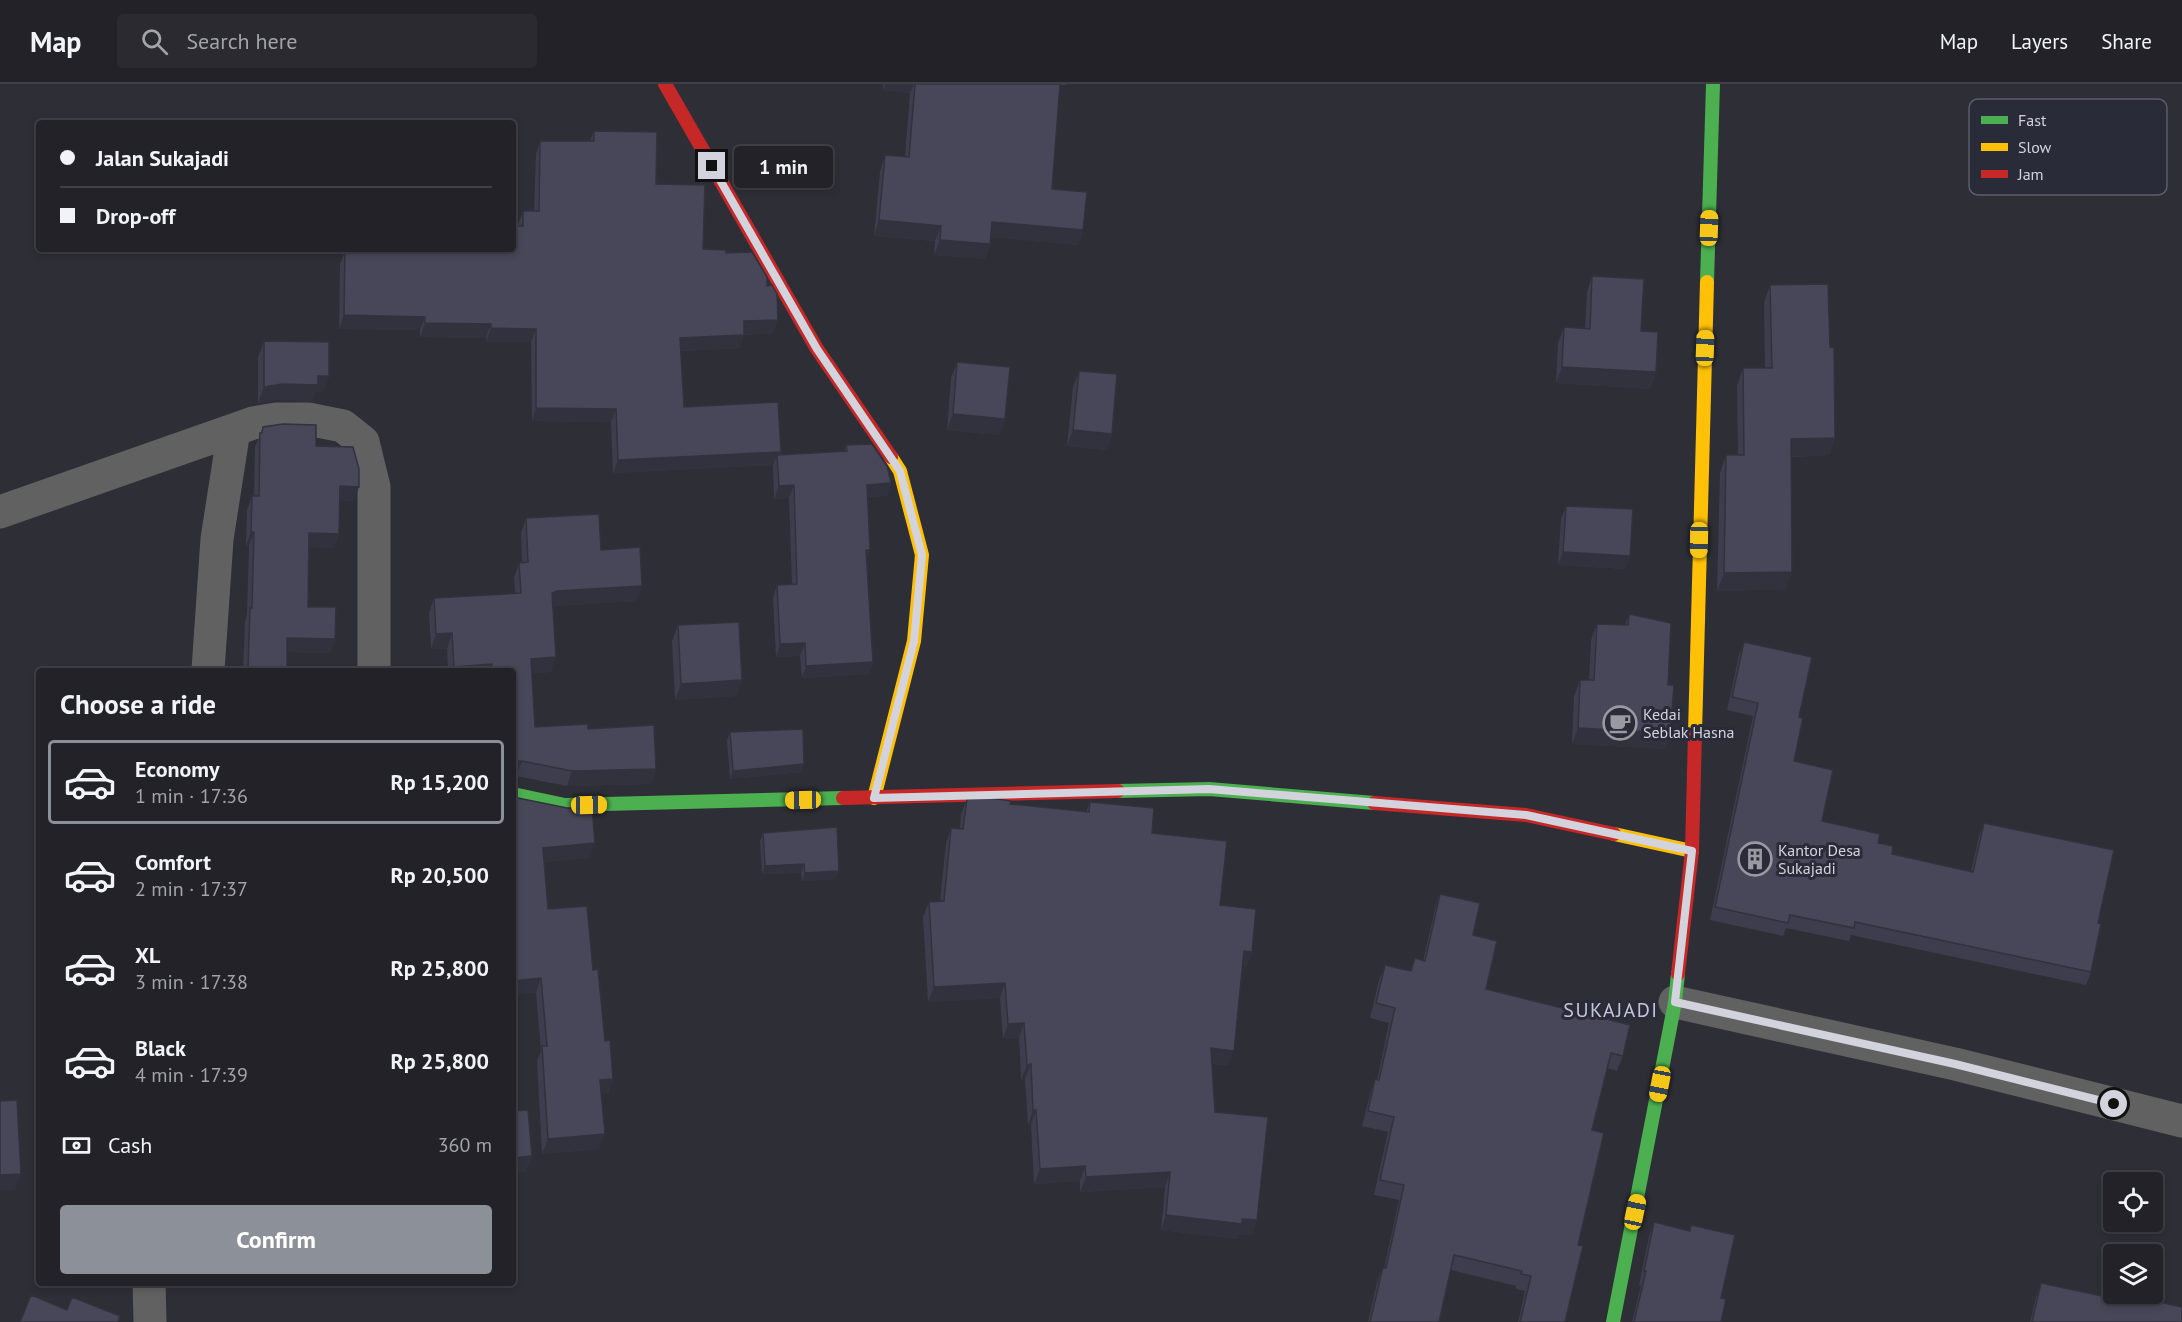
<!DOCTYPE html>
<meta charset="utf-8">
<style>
:root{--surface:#222228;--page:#2a2a30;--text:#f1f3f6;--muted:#a2a4a8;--line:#3f3f45;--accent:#8c9099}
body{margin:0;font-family:"PT Sans",sans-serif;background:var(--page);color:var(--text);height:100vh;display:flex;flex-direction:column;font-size:22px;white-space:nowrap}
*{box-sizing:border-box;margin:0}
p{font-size:20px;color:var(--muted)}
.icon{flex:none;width:33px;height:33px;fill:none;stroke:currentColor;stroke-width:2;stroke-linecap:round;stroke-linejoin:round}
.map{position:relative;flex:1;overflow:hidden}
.drawer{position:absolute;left:36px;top:584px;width:480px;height:618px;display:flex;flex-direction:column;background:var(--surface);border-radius:6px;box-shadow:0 3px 9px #0003,0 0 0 2px var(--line)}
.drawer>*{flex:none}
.top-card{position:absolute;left:36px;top:36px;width:480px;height:132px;border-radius:6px;box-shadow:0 3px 9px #0003,0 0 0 2px var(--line);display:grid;align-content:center;height:132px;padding:0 24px;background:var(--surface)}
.tools{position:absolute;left:2103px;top:1088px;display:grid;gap:12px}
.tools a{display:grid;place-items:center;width:60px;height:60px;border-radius:6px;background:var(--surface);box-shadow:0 3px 9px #0003,0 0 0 2px var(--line);font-size:30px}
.end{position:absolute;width:27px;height:27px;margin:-14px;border:8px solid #d2d3dc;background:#111;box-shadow:0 0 0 3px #111}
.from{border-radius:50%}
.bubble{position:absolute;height:42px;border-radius:6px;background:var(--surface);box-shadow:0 3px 9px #0003,0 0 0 2px var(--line);font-size:20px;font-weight:700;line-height:42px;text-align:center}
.car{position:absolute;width:18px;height:36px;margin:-18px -9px;border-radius:8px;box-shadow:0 0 4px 2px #0007;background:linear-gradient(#f5c518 24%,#345 0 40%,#f5c518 0 76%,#345 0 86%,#f5c518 0)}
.top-card b{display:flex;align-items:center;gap:21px;height:57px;font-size:22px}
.top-card b+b{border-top:2px solid var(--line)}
.top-card i{width:15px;height:15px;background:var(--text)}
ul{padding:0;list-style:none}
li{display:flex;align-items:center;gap:18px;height:84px;margin:0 12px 9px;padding:0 12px;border:3px solid transparent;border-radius:6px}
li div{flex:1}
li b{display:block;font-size:22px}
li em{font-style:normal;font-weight:700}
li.active{border-color:var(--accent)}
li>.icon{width:54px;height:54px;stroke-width:1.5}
h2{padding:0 24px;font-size:27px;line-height:72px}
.pay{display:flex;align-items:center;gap:15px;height:66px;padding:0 24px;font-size:22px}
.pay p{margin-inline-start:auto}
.action{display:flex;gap:12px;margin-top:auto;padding:12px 24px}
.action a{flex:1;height:69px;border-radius:6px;background:var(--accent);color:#fff;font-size:24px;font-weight:700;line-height:69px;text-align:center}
header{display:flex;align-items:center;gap:36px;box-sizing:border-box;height:84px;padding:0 30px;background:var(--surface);border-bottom:2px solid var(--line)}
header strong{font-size:28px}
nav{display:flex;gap:33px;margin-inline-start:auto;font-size:21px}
.search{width:420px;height:54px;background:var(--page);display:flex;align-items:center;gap:15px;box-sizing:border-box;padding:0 21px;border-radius:6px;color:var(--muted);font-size:22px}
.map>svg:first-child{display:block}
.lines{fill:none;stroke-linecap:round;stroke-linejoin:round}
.street{stroke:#626162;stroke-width:33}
.fast{stroke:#4caf50;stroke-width:14}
.slow{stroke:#ffc107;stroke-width:14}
.jam{stroke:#c62828;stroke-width:14}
.wall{fill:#3d3d4d}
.shaded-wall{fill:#32323e}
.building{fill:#474759;stroke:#32323e;stroke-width:1.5}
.route{stroke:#d2d3dc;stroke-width:8}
.labels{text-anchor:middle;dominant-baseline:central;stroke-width:6;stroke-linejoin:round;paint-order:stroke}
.poi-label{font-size:16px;fill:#d2d3dc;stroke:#2a2b39;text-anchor:start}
.quarter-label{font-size:20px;letter-spacing:1.5px;fill:#c4c5d8;stroke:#2a2b39}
.key{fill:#2a2b39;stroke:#5c5d6a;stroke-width:1.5}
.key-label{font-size:16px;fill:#d2d3dc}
</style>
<header>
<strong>Map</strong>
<div class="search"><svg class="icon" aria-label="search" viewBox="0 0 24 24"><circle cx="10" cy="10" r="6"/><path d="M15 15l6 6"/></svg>Search here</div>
<nav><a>Map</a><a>Layers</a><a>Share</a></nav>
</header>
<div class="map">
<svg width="2182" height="1238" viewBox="0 0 2182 1238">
<rect width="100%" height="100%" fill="#2e2e36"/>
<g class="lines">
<path class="street" d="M0,428L253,339L276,335H308L343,342L363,358L374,403V586
M208,586L217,455L234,346
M1675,918L1955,980L2182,1037
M149,1198L150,1238"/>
<path class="fast" d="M1707,198L1713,0
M1118,707L1209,705L1374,719
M513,710L565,721L843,714
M1613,1238L1675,918L1678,890"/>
<path class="slow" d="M1695,649L1707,198
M874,714L914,557L922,471L900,387L891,373
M1614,750L1692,767"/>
<path class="jam" d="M665,0L817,265L891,373
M843,714L1118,707
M1374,719L1526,731L1614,750
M1678,890L1692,767L1695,649"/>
</g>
<path class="wall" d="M883,0H1066V1H1060L1052,105L1083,146L1078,161L991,153L990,160L985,175L934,171L935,157L874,152L880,87L885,71L905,73L910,9L883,6Z
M594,47L656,100L703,165L726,169L767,202L778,236L773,249L744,251L740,264L681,267L684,323L781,368L780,371L844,367L846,361L891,399L887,412L868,413L870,466L867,475L873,578L869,590L802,594L800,572L776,573L773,514L777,501H792L789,414L774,415L773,383V381L613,389L611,338L532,337L531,258H486V254L420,253V246L339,245L340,180L345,167L440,169V165H513L518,140L523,127H534L536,70L540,57H590Z
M1592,192L1641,247L1656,288L1650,305L1556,299L1558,259L1564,243L1585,244L1587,208Z
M1770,201L1830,263L1835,354L1829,371L1791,373L1786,505L1717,507L1720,389L1726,371H1738L1737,302L1743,284H1765L1764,219Z
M264,257L329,292L323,308H315L312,317L276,316L258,319V274Z
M957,278L999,351L947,346L951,294Z
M1079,287L1112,350L1106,366L1067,362L1073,303Z
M263,343L316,362L354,417L339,416V450L334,464L309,463L308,523L335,555L330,569L287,568V586H243L245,538L247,530L249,462H246L247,426L252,412H254L255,363Z
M1566,422L1630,472L1625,485L1558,481L1561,435Z
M526,434L601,466L636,517L553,522L551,588L532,589L535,643L588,645L656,685L651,700L567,702L516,692H513V586H448L447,565H431L429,529L434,514L515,509L514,494L519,479H522L521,449Z
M1629,530L1665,665L1572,660L1574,612L1580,596H1589L1591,556L1597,540L1625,541Z
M678,541L737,612L675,616L672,557Z
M1744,558L1799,633L1794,677L1822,737L1878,759L1892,770L1971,787L1979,752L1984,739L2098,839L2091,888L2086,901L1851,851L1849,857L1786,844L1783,852L1710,836L1753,632L1727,626L1739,571Z
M730,648L804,680L801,688L730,695L727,656Z
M513,713L590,774L544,778L548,825L593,886L605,957L613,995L608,1010H601L599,1065L542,1070L537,977L541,967L536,909Z
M967,715L1086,728L1090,718L1152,749L1220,821L1252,868L1246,883L1243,882L1228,981L1212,980L1215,1028L1257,1136L1252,1151L1239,1150L1237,1155L1161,1146L1165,1103L1080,1108V1097L1034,1100L1031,1041H1028L1025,995L1021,996L1019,954L1003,955L1000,914L928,918L923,833L929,818L940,817L946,759L951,744L960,745L961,730Z
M763,749L836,795L802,797L801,789L762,790L760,757Z
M1440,810L1473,851L1486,905L1623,972L1617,987L1607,984L1592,1046L1578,1161L1565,1238H1518L1525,1207L1516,1205V1202L1451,1186L1439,1238H1368L1377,1198L1383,1183L1384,1184L1399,1116L1374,1111L1388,1048L1362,1042L1370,1010L1375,995L1377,996L1389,939L1370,934L1379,896L1385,881L1410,887L1415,874L1423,877L1435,825Z
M1654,1138L1689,1147L1691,1141L1721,1214V1238H1632L1641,1201H1639L1649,1152Z
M2041,1199L2120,1216L2122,1210L2182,1238H2030L2036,1213Z"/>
<path class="shaded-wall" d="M885,0H914L910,9L883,6Z
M879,136L941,142L935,157L874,152Z
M992,138L1083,146L1078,161L986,153Z
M940,156L990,160L985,175L934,171Z
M344,231L425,233L420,246L339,245Z
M778,236L773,249L739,251L744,237Z
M425,239L491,240L486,254L420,253Z
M491,244L536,245L531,258H486Z
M744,251L740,264L675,267L680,254Z
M1562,283L1656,288L1650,305L1556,299Z
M318,292H329L323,308H315L312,317L276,316L258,319L264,303Z
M536,324L616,325L611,338L532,337Z
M953,330L1005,335L999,351L947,346Z
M1073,346L1112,350L1106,366L1067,362Z
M1835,354L1829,371L1784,373L1791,355Z
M781,368L777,376V371L773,381L613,389L618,376Z
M891,399L887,412L863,413L867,401Z
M794,401L789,414L774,415L779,402Z
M340,402L359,403L354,417L335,416Z
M251,448H254L249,462H246Z
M309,449L339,450L334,464L304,463Z
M866,466H870L866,478Z
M1563,468L1630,472L1625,485L1558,481Z
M1792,488L1786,505L1717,507L1724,489Z
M642,502L636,517L551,522L552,509L557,507Z
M452,549L447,565H431L436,550Z
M287,554L335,555L330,569L282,568Z
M805,559L800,572L776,573L780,560Z
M556,573L551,588L526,590L531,575Z
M873,578L869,590L802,594L806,582Z
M492,580L489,586H453L454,583Z
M742,596L737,612L675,616L681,600Z
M1578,644L1670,649L1665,665L1572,660Z
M513,677H522L516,692H513Z
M804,680L801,688L730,695L733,687Z
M656,685L651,700L567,702L572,687Z
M595,759L590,774L537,779L543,764Z
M804,780L801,789L762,790L765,782Z
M839,787L836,795L802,797L805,789Z
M1244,867L1252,868L1246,883L1239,882Z
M541,894L536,909L513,911V897Z
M1005,899L1000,914L928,918L934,903Z
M1024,939L1019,954L1003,955L1008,940Z
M1211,964L1234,967L1228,981L1206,979Z
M1031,980L1025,995L1021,996L1027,981Z
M613,995L608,1010L595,1011L600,996Z
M1033,1026H1036L1031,1041H1028Z
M605,1050L599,1065L542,1070L548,1055Z
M532,1072L526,1088L513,1089V1074Z
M1085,1082L1080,1097L1034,1100L1040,1085Z
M1170,1088L1165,1103L1080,1108L1086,1093Z
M21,1090L15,1106L0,1107V1091Z
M1166,1131L1242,1135L1257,1136L1252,1151L1239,1150L1237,1155L1161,1146Z"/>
<path class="building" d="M915,0H1060L1052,105L1087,108L1083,146L992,138L990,160L940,156L941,142L879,136L885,71L909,73Z
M594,47L657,48L656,100L705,101L703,165L726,166V169L752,168L767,193V202L772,201L777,210L778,236L744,237V251L680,254L684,323L778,318L781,368L618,376L616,325L536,324V245L491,244V240L425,239V233L344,231L345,167L444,169V165H513V142H523V127H539L540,57H594Z
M1592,192L1644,195L1641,247L1658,248L1656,288L1562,283L1564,243L1590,245Z
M1828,200L1830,263L1834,264L1835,354L1791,355L1792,488L1724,489L1726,371H1744L1743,284H1772L1770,201Z
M264,257L329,258V292H318V301L282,300L264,303Z
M957,278L1010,283L1005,335L953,330Z
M1079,287L1117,290L1112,350L1073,346Z
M283,340L316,341V362L353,363L359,385V403L340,402L339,450L309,449L308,523H336L335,555L287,554V586H248L250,524H252L254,448H251L252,412H259L260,349H262L263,343Z
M872,360L887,382L891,399L867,401L870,466H866L873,578L806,582L805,559L780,560L777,501L797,500L794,401L779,402L777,371L847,367L846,361Z
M1566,422L1633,425L1630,472L1563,468Z
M599,430L601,466L640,463L642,502L557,507L552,509L556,573L531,575L535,643L588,640V645L654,641L656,685L572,687L522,677H513V586H492V580L454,583L452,549L436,550L434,514L521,509L519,479L528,478L526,434Z
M1629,530L1671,539L1668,601H1674L1670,649L1578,644L1580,596H1594L1597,540L1628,541Z
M739,538L742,596L681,600L678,541Z
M1744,558L1812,573L1799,633L1803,634L1794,677L1833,686L1822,737L1880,750L1878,759L1893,762L1892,770L1973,788L1984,739L2114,766L2098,839L2101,840L2091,888L1855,838L1854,844L1790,831L1788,839L1715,823L1758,619L1732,613Z
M803,645L804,680L733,687L730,648Z
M513,713L567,724H592L595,759L543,764L548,825L587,822L593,886L598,885L605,957L610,956L613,995L600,996L605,1050L548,1055L542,962H547L541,894L513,897Z
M990,714L1011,717L1010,720L1089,728L1090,718L1154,724L1152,749L1227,757L1220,821L1256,825L1252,868L1244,867L1234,967L1211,964L1215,1028L1268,1033L1257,1136L1242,1135V1140L1166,1131L1170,1088L1086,1093L1085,1082L1040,1085L1036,1026H1033L1031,980L1027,981L1024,939L1008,940L1005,899L934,903L929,818L944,817L951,744L963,745L967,715Z
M837,743L839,787L805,789L804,780L765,782L763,749Z
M1440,810L1480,819L1473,851L1497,857L1486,905L1630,941L1623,972L1611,969L1592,1046L1604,1049L1578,1161L1583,1162L1565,1238H1520L1531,1192L1521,1190L1522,1187L1454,1171L1439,1238H1370L1383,1183L1386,1184L1404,1101L1380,1096L1394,1033L1368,1027L1375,995L1379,996L1395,924L1376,919L1385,881L1411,887L1415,874L1425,877Z
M17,1016L21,1090L0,1091V1017Z
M528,1026L532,1072L513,1074V1027Z
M1654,1138L1690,1147L1691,1141L1735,1151L1721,1214L1726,1215L1721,1238H1634L1646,1187H1644Z
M2041,1199L2120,1216L2122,1210L2182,1223V1238H2032Z
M31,1211L67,1226L72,1213L120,1232L118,1238H20Z"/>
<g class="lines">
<path class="route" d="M712,82L817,265L900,387L922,471L914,557L874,714L1209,705L1526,731L1692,767L1675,918L1955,980L2114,1020"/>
</g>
<defs>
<symbol id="cafe-ring" viewBox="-11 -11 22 22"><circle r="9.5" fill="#2a2b39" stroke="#9999a2" stroke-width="1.5"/><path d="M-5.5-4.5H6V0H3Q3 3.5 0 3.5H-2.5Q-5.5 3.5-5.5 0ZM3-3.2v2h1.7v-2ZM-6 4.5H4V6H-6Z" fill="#9999a2"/></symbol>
<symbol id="building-ring" viewBox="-11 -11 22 22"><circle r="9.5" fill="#2a2b39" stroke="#9999a2" stroke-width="1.5"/><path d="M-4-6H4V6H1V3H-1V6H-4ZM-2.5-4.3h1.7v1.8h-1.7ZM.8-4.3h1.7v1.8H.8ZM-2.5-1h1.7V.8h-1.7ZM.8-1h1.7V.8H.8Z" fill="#9999a2"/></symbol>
</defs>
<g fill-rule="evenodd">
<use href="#cafe-ring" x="1601" y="620" width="38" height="38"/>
<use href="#building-ring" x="1736" y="756" width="38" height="38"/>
</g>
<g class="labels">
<g class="poi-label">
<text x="1643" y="630">Kedai<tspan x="1643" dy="18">Seblak Hasna</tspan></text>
<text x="1778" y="766">Kantor Desa<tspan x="1778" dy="18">Sukajadi</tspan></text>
</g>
<g class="quarter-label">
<text x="1611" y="926">SUKAJADI</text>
</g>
</g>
<rect x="1969" y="15" width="198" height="96" rx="9" class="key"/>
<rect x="1981" y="32" width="27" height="8" fill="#4caf50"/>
<rect x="1981" y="59" width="27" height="8" fill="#ffc107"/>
<rect x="1981" y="86" width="27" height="8" fill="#c62828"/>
<g class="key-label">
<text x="2018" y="42">Fast</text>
<text x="2018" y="69">Slow</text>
<text x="2018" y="96">Jam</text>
</g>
</svg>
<div class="tools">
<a><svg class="icon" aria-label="locate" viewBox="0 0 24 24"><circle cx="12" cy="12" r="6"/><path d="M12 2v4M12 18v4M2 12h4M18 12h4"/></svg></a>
<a><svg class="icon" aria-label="layers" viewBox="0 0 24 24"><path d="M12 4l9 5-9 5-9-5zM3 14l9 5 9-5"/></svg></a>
</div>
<i class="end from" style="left:2114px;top:1020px"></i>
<i class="end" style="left:712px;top:82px"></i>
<div class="bubble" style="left:734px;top:62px;width:99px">1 min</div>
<i class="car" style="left:1709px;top:144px;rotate:2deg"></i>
<i class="car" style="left:1705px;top:264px;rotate:2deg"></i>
<i class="car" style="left:1699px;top:456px;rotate:181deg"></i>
<i class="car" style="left:803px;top:716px;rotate:269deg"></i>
<i class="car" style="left:589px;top:721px;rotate:89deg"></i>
<i class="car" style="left:1660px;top:1000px;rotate:191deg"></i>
<i class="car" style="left:1635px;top:1128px;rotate:12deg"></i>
<div class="top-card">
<b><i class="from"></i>Jalan Sukajadi</b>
<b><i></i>Drop-off</b>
</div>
<section class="drawer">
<h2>Choose a ride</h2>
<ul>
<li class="active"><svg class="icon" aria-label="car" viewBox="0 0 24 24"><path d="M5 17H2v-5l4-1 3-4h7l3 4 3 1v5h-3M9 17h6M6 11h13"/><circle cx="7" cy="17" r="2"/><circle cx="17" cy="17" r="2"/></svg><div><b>Economy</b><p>1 min · 17:36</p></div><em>Rp 15,200</em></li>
<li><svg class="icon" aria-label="car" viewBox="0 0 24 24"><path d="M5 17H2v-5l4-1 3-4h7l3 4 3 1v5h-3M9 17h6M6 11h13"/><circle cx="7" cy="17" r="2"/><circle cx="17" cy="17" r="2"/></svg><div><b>Comfort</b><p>2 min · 17:37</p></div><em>Rp 20,500</em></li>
<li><svg class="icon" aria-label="car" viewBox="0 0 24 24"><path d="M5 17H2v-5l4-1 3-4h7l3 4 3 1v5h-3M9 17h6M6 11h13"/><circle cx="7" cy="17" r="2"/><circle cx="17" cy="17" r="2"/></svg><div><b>XL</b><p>3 min · 17:38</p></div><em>Rp 25,800</em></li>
<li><svg class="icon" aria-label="car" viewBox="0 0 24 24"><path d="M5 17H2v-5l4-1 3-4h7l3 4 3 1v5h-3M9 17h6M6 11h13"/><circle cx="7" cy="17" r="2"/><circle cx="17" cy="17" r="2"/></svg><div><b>Black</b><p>4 min · 17:39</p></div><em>Rp 25,800</em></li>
</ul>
<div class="pay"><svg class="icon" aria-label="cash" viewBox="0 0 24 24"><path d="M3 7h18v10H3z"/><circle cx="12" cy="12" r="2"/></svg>Cash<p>360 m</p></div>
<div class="action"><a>Confirm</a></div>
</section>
</div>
